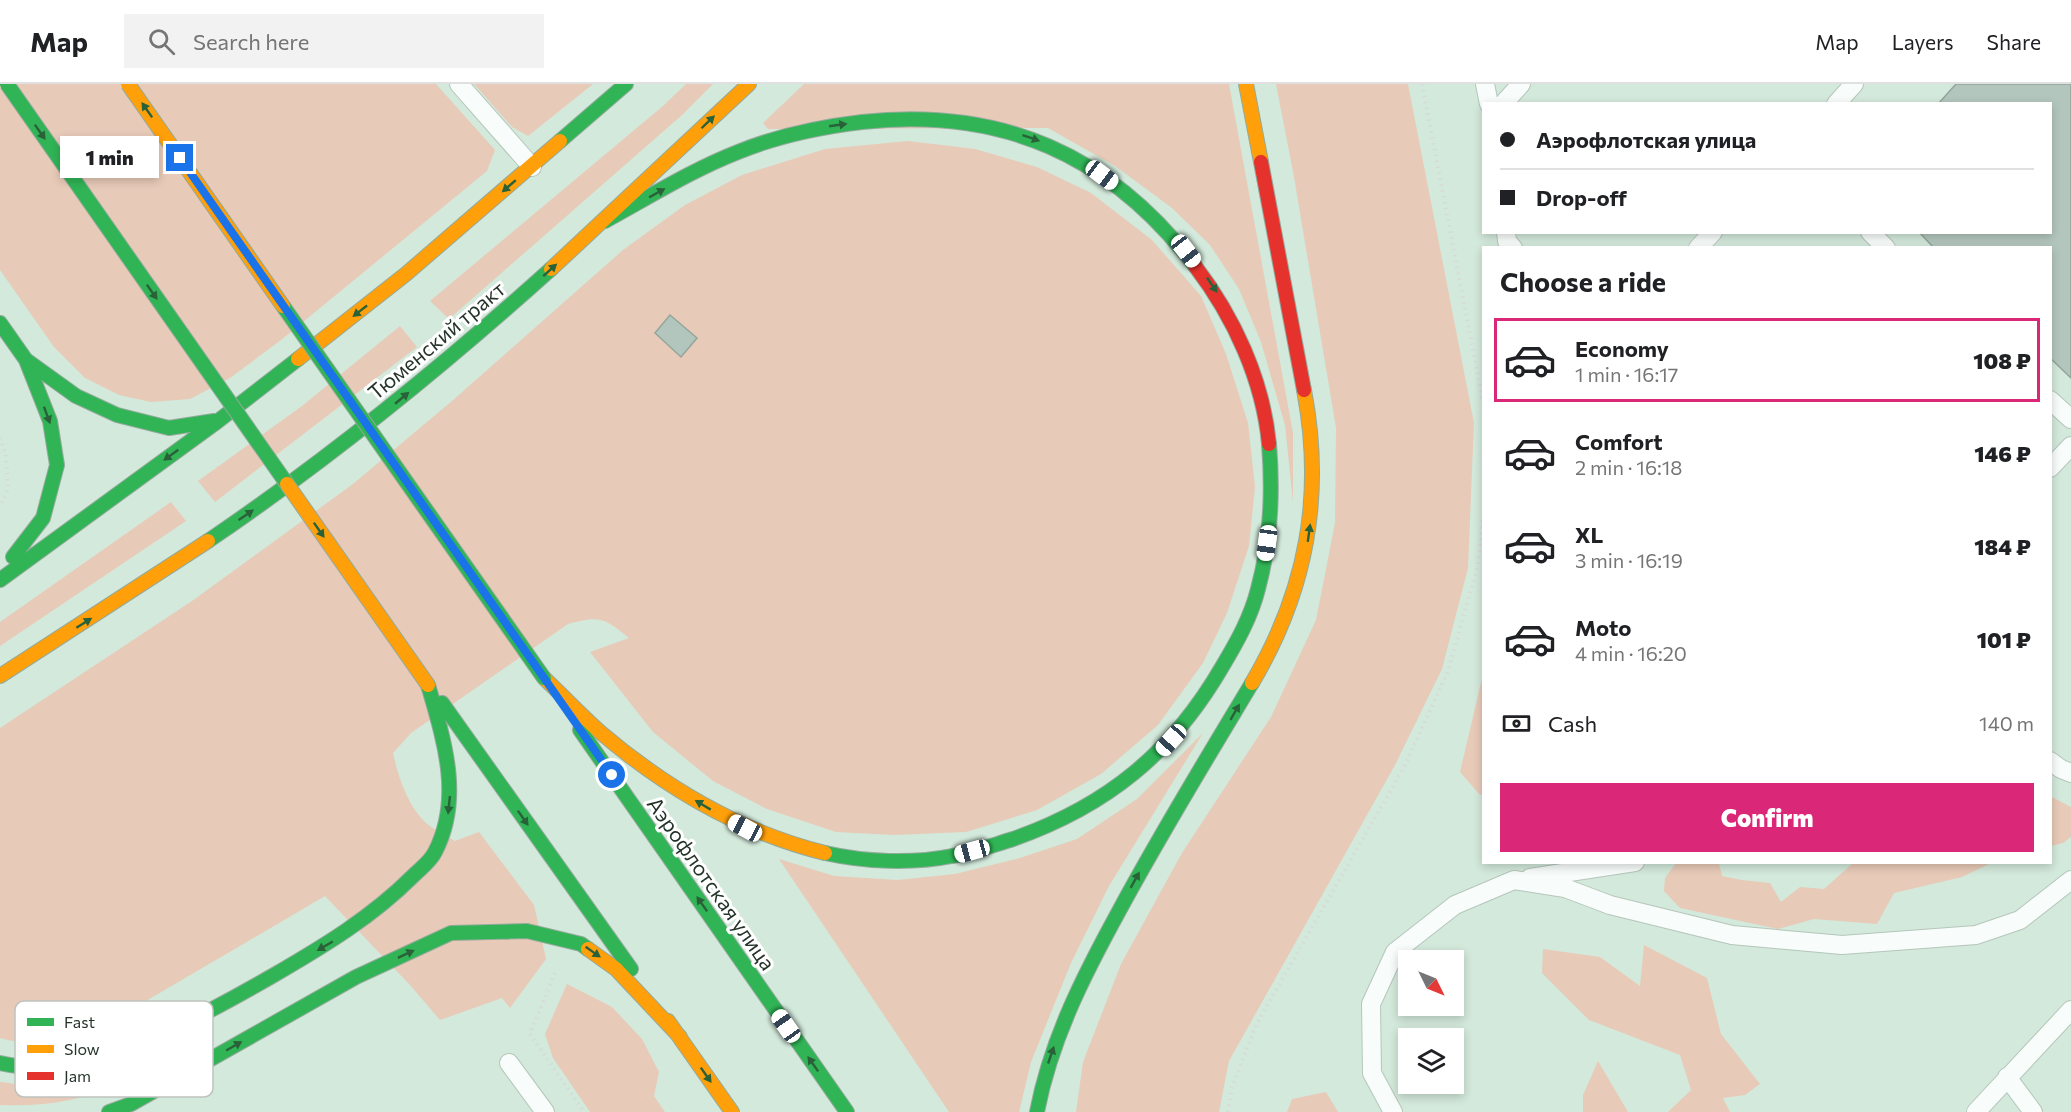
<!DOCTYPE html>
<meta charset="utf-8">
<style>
:root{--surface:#fff;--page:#f2f2f2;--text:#202124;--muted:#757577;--line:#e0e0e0;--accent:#db2777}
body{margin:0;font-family:Commissioner,sans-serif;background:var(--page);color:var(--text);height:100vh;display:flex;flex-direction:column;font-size:22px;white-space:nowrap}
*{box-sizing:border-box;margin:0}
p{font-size:20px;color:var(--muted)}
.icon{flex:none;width:33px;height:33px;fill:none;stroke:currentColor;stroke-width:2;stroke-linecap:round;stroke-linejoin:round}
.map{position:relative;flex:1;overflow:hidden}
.details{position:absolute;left:1482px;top:162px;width:570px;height:618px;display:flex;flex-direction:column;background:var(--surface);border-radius:0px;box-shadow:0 3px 9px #0003}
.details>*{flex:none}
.hud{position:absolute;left:1482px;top:18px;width:570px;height:132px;border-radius:0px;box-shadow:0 3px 9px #0003;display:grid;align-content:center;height:132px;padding:0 18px;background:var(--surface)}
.needle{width:39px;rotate:133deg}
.controls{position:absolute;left:1398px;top:866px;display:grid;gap:12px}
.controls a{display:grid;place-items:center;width:66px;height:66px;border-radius:0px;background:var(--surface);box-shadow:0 3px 9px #0003;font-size:30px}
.end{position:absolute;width:27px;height:27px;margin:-14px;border:8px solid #1a73e8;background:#fff;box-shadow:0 0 0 3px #fff}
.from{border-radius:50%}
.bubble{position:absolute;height:42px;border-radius:0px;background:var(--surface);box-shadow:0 3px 9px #0003;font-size:20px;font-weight:800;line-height:42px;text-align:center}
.car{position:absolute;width:18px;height:36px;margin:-18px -9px;border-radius:8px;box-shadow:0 0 4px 2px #0007;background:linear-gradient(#fff 24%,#345 0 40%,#fff 0 76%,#345 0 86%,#fff 0)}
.hud b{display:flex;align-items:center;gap:21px;height:57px;font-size:22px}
.hud b+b{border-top:2px solid var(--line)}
.hud i{width:15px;height:15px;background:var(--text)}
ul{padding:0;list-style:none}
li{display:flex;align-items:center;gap:18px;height:84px;margin:0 12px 9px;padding:0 6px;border:3px solid transparent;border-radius:0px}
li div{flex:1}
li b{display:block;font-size:22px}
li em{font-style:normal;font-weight:800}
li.on{border-color:var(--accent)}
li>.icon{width:54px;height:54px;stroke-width:1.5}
h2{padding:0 18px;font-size:27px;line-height:72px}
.pay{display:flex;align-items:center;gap:15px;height:66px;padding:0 18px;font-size:22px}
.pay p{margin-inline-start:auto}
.cta{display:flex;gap:12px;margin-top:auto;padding:12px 18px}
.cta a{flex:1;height:69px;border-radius:0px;background:var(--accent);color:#fff;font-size:24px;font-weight:800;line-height:69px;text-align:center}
header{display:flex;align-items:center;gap:36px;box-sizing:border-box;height:84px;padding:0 30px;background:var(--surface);border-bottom:2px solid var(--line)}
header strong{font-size:28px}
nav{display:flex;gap:33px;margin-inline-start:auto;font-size:21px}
.search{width:420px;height:54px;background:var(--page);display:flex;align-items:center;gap:15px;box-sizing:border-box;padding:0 21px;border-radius:0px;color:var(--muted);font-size:22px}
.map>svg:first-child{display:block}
.green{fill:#e8cab8}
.building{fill:#b3c6bd;stroke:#93a59c;stroke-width:1.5}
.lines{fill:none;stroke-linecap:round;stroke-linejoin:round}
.lane-casing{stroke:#b5c6bb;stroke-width:20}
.fast-casing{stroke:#93aa9c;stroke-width:16}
.slow-casing{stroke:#93aa9c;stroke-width:16}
.jam-casing{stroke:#93aa9c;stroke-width:16}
.path{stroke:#d5dbd7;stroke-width:4;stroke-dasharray:1.5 4.5;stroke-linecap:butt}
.lane{stroke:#f8fcfa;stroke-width:18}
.fast{stroke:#30b455;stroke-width:14}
.slow{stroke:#ff9f0a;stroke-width:14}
.jam{stroke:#e5322d;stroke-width:14}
.fast-bridge-casing{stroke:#93aa9c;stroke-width:16;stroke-linecap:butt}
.slow-bridge-casing{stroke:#93aa9c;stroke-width:16;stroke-linecap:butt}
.fast-bridge{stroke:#30b455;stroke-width:14}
.slow-bridge{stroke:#ff9f0a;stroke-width:14}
.oneway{fill:#296139}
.route{stroke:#1a73e8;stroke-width:8}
.labels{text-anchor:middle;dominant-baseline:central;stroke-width:6;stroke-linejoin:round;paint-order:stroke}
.street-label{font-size:21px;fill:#25342a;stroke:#fff}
.key{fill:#fff;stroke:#bec2bf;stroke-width:1.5}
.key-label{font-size:16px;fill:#25342a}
</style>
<header>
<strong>Map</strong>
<div class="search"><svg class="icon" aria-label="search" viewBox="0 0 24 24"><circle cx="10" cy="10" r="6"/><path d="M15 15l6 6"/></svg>Search here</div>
<nav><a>Map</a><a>Layers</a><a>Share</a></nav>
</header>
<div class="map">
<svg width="2071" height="1028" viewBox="0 0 2071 1028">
<rect width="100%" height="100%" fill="#d3e9db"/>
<path class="green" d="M0,0H436L495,66L487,87L281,256L230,294L190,315L151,318L119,311L85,294L54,263L0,186Z
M474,0H593L528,52L512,43Z
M686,0H713L682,31L449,235L430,217L663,22Z
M804,0H1229L1293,349V418L1285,341L1261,258L1239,205L1210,161L1172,124L1115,82L1048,44L768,45L763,39Z
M1276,0H1408L1474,339L1468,484L1442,585L1395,681L1229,977L1219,1028H1076L1083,978L1121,880L1182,769L1271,633L1316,536L1335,439L1336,344L1294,93Z
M908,57L975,65L1037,83L1091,109L1152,156L1201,212L1226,270L1248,339L1255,403L1249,462L1227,529L1203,579L1158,641L1101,690L1037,726L966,748L894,751L836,748L767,725L713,697L653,648L590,568L629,554C603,533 599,532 568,540L411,649L393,669C398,692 407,720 424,737C432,745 445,751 455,757L479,748L534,821L546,875L510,924L502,914L440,936L410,901L325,812L88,951C60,957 28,963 0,954V644L192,517L353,400L452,317L623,166L685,121L742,91L825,65Z
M400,242L417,263L215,418L198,397L302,322Z
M171,418L186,437L0,562V538Z
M1483,590V711H1480L1460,688Z
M1203,649L1109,802L1071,879L1031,978L1019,1028H949L779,775L834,792L897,796L955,790L1020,774L1077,755L1137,715Z
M2050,712L2071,723V753L2063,759L2051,762Z
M1676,779H1719L1722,792L1742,796L1770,799L1781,818L1800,803L1824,805L1853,779H1991L1962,793L1894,809L1877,840L1814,835L1778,845L1680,824L1664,807L1665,794Z
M1644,861L1707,894L1721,950L1760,1000L1745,1011L1723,1014L1730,1028H1668L1691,1006L1680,971L1589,936L1542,889L1543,865L1600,873L1640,902Z
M567,900L612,923L642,955L659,988L654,1012L665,1028H590L553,974L545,950Z
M193,954C171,968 145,989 122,999C83,1017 42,1023 0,1021V998C14,999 28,1003 42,1003C97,1002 144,977 193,954Z
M1598,977L1628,1028H1583V1011Z
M1326,1008L1338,1028H1287L1292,1015Z"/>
<path class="building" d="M1956,0H2071V294L2050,274V164H1934L1919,148H2050V20H1938Z
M670,231L697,254L681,273L655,249Z"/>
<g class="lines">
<defs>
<path id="lane" d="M459,0L532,83
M1485,0L1489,20
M1503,20L1521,0
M1836,20L1854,0
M1506,148L1507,157L1513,164
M1870,148L1886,164
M1698,164L1713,148
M2050,316L2071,335
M2050,384L2071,362
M2050,677L2061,685L2071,689
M1530,794L1635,778
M509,979L545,1028
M2007,993L2033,1028
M1393,1028L1372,989L1371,920L1395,868L1455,821L1514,796L1565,804L1610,821L1732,851L1842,861L1976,851L2020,836L2071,796
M1976,1028L2071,926"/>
<path id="fast" d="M560,57L626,0
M605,137C649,113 692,86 738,68C777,52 820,43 862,38C1001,23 1110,70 1195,182
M0,239L26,276L50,337L57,381L43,434L13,473
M26,276L76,312L117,331L169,344L214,337
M208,457C329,375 442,283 551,185
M0,496L218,337L298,275
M442,619L631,885
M580,646L847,1028
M825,769C865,778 912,780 952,772C972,769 993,761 1013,755C1107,722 1172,669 1222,583C1237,558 1251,533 1258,505C1271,457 1273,409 1269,360
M0,979C32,986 67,986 99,977C118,972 135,962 153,954C195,936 234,914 274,891C324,862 372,833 413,792C421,784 430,778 435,768C463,714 444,656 428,601
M109,1028L131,1020L356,893L451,849L527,847L581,860L588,865
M1037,1028C1051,955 1084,891 1119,827C1161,749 1207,674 1252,599"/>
<path id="slow" d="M1246,0L1261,78
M551,185L749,0
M298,275L406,190L560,57
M0,592L208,457
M544,594C563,612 581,631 600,648C667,705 740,748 825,769
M1252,599C1307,506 1324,411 1304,306
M588,865L616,885L680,953
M668,937L732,1028"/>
<path id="jam" d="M1261,78L1304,306
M1195,182C1234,233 1263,296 1269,360"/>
</defs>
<use href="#lane" class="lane-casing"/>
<use href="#fast" class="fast-casing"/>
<use href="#slow" class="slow-casing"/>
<use href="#jam" class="jam-casing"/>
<path class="path" d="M1422,0L1484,324
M0,354L6,370L8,405L0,423
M555,889L530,950L584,1028
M1228,1028L1231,1006L1256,941L1404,683L1448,587L1477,484L1484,426"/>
<use href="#lane" class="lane"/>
<use href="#fast" class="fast"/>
<use href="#slow" class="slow"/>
<use href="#jam" class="jam"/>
<defs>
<path id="fast-bridge" d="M7,0L287,400
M283,222L544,594"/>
<path id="slow-bridge" d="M128,0L283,222
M287,400L428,601"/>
</defs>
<use href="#fast-bridge" class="fast-bridge-casing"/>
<use href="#slow-bridge" class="slow-bridge-casing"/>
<use href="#fast-bridge" class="fast-bridge"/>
<use href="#slow-bridge" class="slow-bridge"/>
</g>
<defs><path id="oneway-solid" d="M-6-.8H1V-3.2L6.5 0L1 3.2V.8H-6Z" transform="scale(1.5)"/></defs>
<g class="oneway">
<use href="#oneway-solid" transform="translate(147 26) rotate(-125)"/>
<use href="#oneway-solid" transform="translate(708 38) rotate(-44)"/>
<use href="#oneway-solid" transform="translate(838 41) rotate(-8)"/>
<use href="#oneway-solid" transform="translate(40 48) rotate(55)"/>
<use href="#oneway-solid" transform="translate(1031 54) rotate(19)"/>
<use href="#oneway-solid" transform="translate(509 102) rotate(139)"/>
<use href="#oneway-solid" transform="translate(657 109) rotate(-29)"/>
<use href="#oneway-solid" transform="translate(550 186) rotate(-42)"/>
<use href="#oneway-solid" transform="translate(1212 201) rotate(56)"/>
<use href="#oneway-solid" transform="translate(152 208) rotate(55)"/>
<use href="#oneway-solid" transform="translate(360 227) rotate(142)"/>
<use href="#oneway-solid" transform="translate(402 314) rotate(-40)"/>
<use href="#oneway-solid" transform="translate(47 331) rotate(70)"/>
<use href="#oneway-solid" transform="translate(171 371) rotate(144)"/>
<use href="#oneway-solid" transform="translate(246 431) rotate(-34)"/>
<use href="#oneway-solid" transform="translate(319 446) rotate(55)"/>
<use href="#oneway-solid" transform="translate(1309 449) rotate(-82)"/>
<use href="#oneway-solid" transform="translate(84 539) rotate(-32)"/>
<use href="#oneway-solid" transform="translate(1235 628) rotate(-60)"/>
<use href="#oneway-solid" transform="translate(449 721) rotate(96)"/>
<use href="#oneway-solid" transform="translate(703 721) rotate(-149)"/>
<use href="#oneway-solid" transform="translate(523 734) rotate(55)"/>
<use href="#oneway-solid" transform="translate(1135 796) rotate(-61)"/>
<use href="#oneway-solid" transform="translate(702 820) rotate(-125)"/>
<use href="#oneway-solid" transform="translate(325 862) rotate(150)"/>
<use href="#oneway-solid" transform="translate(593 868) rotate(35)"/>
<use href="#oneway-solid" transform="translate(406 870) rotate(-25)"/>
<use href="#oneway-solid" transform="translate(234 962) rotate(-30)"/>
<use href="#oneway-solid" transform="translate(1051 971) rotate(-71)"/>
<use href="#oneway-solid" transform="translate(813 980) rotate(-125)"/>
<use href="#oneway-solid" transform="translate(706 991) rotate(55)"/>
</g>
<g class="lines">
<path class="route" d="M180,74L612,691"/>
</g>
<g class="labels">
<g class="street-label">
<text transform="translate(436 256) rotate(-40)">Тюменский тракт</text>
<text transform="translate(712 799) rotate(55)">Аэрофлотская улица</text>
</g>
</g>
<rect x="15" y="917" width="198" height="96" rx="9" class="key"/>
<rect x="27" y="934" width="27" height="8" fill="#30b455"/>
<rect x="27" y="961" width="27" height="8" fill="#ff9f0a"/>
<rect x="27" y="988" width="27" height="8" fill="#e5322d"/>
<g class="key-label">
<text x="64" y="944">Fast</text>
<text x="64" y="971">Slow</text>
<text x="64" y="998">Jam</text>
</g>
</svg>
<div class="controls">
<a><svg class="needle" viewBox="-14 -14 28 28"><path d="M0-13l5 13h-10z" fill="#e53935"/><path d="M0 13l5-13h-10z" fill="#757577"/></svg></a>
<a><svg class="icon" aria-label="layers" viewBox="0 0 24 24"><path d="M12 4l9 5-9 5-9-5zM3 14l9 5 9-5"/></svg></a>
</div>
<i class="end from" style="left:612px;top:691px"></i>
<i class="end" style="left:180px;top:74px"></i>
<div class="bubble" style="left:60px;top:52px;width:99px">1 min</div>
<i class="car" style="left:1102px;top:91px;rotate:127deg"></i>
<i class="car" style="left:1186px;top:167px;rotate:142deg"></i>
<i class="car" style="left:1267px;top:459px;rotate:188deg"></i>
<i class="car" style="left:1171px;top:656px;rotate:222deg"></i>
<i class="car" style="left:745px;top:744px;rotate:298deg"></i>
<i class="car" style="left:972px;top:767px;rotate:255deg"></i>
<i class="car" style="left:786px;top:942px;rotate:325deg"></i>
<div class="hud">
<b><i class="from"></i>Аэрофлотская улица</b>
<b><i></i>Drop-off</b>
</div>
<section class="details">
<h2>Choose a ride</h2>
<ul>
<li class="on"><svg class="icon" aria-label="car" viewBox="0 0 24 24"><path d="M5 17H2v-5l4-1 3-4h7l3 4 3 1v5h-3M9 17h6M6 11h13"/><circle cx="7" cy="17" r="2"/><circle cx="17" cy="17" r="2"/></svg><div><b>Economy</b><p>1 min · 16:17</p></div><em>108 ₽</em></li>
<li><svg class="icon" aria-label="car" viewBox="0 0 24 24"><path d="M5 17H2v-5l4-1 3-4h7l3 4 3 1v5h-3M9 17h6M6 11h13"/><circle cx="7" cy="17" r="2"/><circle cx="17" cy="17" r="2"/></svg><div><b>Comfort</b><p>2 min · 16:18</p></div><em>146 ₽</em></li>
<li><svg class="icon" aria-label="car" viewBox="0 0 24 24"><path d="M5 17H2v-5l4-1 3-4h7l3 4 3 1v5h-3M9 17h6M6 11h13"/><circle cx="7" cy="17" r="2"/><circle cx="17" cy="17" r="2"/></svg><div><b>XL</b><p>3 min · 16:19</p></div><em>184 ₽</em></li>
<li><svg class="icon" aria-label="car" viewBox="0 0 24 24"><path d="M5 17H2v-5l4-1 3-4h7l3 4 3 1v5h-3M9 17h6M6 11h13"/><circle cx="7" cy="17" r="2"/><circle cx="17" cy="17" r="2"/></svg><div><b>Moto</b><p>4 min · 16:20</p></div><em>101 ₽</em></li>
</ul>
<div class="pay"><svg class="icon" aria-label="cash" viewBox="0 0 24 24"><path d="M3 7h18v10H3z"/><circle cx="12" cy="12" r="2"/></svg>Cash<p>140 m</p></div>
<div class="cta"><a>Confirm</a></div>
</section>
</div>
